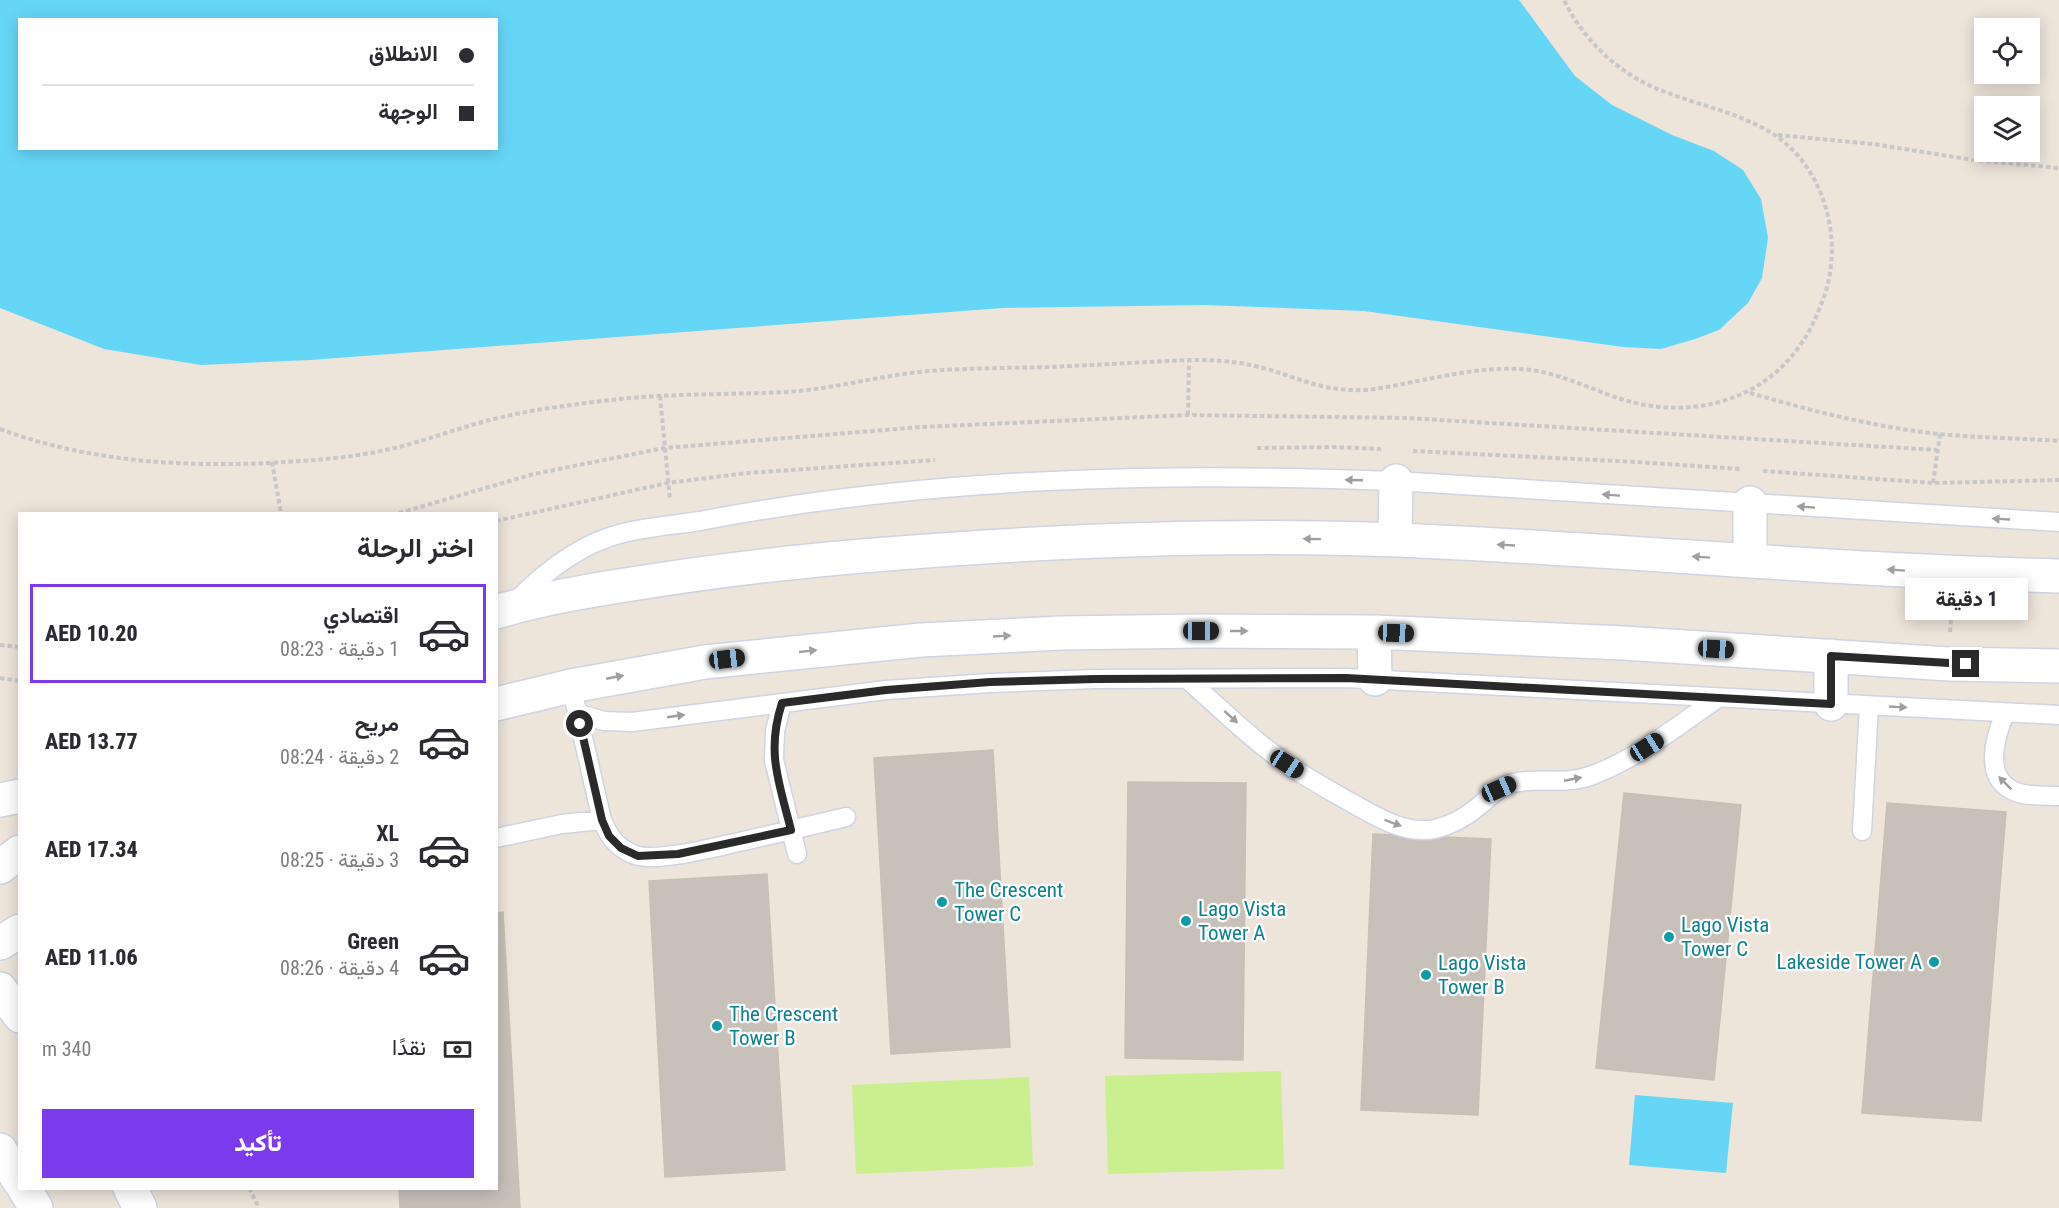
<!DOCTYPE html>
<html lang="ar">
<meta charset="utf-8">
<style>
:root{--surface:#fff;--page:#f2f2f3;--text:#2b2b33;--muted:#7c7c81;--line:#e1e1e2;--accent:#7c3aed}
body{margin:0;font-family:"Roboto Condensed",Vazirmatn,sans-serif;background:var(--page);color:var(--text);direction:rtl;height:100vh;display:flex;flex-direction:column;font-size:22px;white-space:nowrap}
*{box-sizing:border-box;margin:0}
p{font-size:20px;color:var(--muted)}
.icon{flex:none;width:33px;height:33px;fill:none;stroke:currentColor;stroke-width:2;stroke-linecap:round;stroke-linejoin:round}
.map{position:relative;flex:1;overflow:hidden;direction:ltr}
.side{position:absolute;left:18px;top:512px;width:480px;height:678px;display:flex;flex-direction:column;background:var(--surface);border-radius:0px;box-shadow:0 3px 15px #0003;direction:rtl}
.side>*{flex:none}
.guide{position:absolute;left:18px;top:18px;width:480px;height:132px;border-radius:0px;box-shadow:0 3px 15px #0003;direction:rtl;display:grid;align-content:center;height:132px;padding:0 24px;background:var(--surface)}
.controls{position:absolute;left:1974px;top:18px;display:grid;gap:12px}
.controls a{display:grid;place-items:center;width:66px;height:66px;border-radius:0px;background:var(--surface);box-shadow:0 3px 15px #0003;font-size:30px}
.end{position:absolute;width:27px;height:27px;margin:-14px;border:8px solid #2a2a2a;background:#fff;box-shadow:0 0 0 3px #fff}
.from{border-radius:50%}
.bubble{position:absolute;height:42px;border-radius:0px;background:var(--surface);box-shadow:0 3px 15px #0003;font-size:20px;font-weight:800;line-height:42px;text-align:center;direction:rtl}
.car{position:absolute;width:18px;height:36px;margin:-18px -9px;border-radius:8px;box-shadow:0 0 4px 2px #0007;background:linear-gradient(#222 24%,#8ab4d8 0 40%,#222 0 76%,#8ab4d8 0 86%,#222 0)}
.guide b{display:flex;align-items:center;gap:21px;height:57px;font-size:22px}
.guide b+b{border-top:2px solid var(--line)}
.guide i{width:15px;height:15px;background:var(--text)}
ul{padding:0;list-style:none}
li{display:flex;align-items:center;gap:18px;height:99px;margin:0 12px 9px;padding:0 12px;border:3px solid transparent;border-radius:0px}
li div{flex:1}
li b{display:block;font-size:22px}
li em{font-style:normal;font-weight:800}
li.on{border-color:var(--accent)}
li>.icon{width:54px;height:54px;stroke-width:1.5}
h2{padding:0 24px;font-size:27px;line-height:72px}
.pay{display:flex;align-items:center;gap:15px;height:66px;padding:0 24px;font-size:22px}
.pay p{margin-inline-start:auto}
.cta{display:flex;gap:12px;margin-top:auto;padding:12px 24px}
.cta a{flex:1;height:69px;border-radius:0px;background:var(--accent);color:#fff;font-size:24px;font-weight:800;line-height:69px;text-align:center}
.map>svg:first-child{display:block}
.pitch{fill:#caef8e}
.water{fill:#66d6f6;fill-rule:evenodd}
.building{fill:#c8c1ba;stroke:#c8c0b4;stroke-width:1.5}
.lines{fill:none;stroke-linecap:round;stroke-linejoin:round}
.lane-casing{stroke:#cfd4e4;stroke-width:21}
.street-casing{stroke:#cfd4e4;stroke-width:36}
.secondary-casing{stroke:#cfd4e4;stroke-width:36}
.path{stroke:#c8c8c8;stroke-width:4;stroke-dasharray:4.5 3;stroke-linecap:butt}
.lane{stroke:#fff;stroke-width:18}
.street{stroke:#fff;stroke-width:33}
.secondary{stroke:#fff;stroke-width:33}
.oneway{fill:#9f9f9f}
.route{stroke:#2a2a2a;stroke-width:8}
.culture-dot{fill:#0f9aa8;stroke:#fff;stroke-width:2}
.labels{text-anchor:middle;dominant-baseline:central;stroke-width:4.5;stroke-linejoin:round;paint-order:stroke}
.culture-label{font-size:21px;fill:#0d838f;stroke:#fff;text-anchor:start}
</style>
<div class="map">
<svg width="2059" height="1208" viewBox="0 0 2059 1208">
<rect width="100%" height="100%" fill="#ede4da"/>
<path class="pitch" d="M1281,1071L1284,1169L1108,1174L1105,1076Z
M1029,1077L1033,1166L856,1174L852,1085Z"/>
<path class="water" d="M0,0H1519L1575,76L1612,105L1672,135L1714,151L1743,170L1761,199L1768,238L1762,278L1748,303L1719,330L1695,339L1661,349L1623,347L1364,311L1205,305L1003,308L310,360L201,365L104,349L0,308ZM20,20H496V148H20Z
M1635,1095L1733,1103L1726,1173L1629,1165Z"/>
<path class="building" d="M993,750L1010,1047L891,1054L874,758Z
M1128,782L1246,783L1243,1060L1125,1058Z
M1624,793L1741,805L1714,1080L1596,1068Z
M1887,803L2006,812L1981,1121L1862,1113Z
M1373,834L1491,839L1478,1115L1361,1110Z
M767,874L785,1170L665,1177L649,881Z
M503,912L520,1208H400L399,1188H496V913Z"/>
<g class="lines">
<defs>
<path id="lane" d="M513,604C543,573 581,543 623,533C648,527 675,525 700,521C928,477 1163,472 1396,481L2059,522
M1187,679C1220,708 1251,739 1287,764C1307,778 1329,790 1350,802C1376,816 1404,835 1435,829C1452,825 1466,817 1479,806C1490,797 1498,787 1513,783C1538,777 1565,785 1590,776C1637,759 1677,726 1718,698
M575,703L602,820C609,837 617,848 635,855C658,863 723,845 748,840C781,832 814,825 846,817
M782,703L775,731L774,760L797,854
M577,713L604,721L632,722L886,690L990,683L1095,679L1346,678L2059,715
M2005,713C1995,737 1982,779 2016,792C2029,797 2045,795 2059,796
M1862,831L1869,706
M496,838L562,824L602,820"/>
<path id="street" d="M1750,503V561
M1395,540L1396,481
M496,612C547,597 599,589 651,581C721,570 792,562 862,556C1040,541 1219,533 1398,540C1618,549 1838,571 2059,576
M1374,632L1375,679
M1831,656V704
M496,704L571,686L705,662L921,640L1061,633L1201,631L1374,632L1623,643L1949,664L2059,666
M0,867L20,852
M0,943L20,931"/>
<path id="secondary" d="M0,800L20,796
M0,989L20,1016
M0,1150L20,1182
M24,1188L36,1208
M130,1188L140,1208"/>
</defs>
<use href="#lane" class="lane-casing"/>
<use href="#street" class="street-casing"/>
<use href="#secondary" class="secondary-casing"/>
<path class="path" d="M1778,135L1873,144L1973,160L2059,168
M1750,393C1812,411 1874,427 1939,434C1979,438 2019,438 2059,441
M660,396L670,500
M1188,415L1189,360
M0,429C86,461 177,467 268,463C304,461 340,459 376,452C414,445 449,431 486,421C527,410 569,405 611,400C669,393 728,395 786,392C835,389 881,375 929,371C970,368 1010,368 1050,367C1096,365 1143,362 1189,360C1214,360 1238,361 1263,368C1294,376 1317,389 1351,390C1370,391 1389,387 1407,383C1445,376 1482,367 1520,369C1556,371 1585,387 1618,398C1683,420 1757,405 1798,348C1810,333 1817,315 1824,297C1839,255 1832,203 1806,166C1774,119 1718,112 1668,93C1622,77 1585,43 1564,0
M1257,448L1334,447L1381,449
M1413,451L1636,462L1741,469
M272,462L281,513
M1763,471L1933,483L2059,480
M1933,483L1940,434
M399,513L534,474L664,448L921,427L1188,415L1407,418L1937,450
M496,521L667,483L748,473L935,460
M1950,632L1952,607
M0,645L20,647
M0,678L20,681
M249,1188L259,1208"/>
<use href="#lane" class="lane"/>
<use href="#street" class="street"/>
<use href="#secondary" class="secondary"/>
</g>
<defs><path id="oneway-solid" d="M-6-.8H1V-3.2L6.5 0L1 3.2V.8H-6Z" transform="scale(1.5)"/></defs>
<g class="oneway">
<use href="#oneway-solid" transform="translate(1354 480) rotate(-178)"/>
<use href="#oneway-solid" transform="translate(1611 495) rotate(-176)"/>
<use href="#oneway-solid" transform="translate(1806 507) rotate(-176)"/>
<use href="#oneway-solid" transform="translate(2001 519) rotate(-177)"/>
<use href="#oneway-solid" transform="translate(1312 539) rotate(-179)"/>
<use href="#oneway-solid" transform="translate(1506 545) rotate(-177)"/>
<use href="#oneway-solid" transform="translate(1701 557) rotate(-176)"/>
<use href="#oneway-solid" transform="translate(1896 570) rotate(-176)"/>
<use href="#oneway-solid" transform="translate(1239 631)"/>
<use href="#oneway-solid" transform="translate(1002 636) rotate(-3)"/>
<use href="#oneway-solid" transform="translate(808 651) rotate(-6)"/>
<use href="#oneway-solid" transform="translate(615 677) rotate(-11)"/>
<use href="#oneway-solid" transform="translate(1898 707) rotate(3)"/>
<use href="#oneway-solid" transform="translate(676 716) rotate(-8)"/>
<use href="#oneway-solid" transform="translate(1231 717) rotate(42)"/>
<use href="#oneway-solid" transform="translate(1573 779) rotate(-11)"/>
<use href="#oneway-solid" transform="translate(2005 783) rotate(-135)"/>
<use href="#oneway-solid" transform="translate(1393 823) rotate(20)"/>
</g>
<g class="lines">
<path class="route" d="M580,724L602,820L609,836L621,848L638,856L678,854L791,830C779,782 766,752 782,703L886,690L990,682L1095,679L1346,678L1831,704V656L1966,664"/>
</g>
<g class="culture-dot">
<circle cx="942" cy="902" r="6"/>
<circle cx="1186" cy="921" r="6"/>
<circle cx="1669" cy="937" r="6"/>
<circle cx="1934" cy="962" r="6"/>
<circle cx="1426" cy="975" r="6"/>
<circle cx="717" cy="1026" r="6"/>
</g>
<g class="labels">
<g class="culture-label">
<text x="954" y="890">The Crescent<tspan x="954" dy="24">Tower C</tspan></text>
<text x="1198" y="909">Lago Vista<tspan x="1198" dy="24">Tower A</tspan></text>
<text x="1681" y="925">Lago Vista<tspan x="1681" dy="24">Tower C</tspan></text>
<text x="1922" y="962" text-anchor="end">Lakeside Tower A</text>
<text x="1438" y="963">Lago Vista<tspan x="1438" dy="24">Tower B</tspan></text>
<text x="729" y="1014">The Crescent<tspan x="729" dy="24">Tower B</tspan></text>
</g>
</g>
</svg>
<div class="controls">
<a><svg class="icon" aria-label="locate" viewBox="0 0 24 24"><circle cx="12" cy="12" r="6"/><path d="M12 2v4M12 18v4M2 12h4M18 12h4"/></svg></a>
<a><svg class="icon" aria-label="layers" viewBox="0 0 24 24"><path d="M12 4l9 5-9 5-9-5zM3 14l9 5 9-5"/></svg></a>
</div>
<i class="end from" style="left:580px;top:724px"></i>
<i class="end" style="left:1966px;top:664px"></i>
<div class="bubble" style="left:1905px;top:578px;width:123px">1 دقيقة</div>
<i class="car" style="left:1201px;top:631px;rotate:90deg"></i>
<i class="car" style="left:1396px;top:633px;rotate:92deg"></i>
<i class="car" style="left:1716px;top:649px;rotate:93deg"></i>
<i class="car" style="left:727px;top:659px;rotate:83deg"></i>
<i class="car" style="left:1647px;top:747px;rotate:58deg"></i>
<i class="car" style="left:1287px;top:764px;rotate:123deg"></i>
<i class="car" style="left:1499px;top:789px;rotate:66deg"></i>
<div class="guide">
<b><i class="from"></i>الانطلاق</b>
<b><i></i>الوجهة</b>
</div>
<section class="side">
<h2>اختر الرحلة</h2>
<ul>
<li class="on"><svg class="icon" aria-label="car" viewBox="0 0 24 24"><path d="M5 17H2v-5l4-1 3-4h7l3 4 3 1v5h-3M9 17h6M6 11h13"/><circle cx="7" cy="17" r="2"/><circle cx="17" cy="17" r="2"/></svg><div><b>اقتصادي</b><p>1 دقيقة · 08:23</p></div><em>AED 10.20</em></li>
<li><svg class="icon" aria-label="car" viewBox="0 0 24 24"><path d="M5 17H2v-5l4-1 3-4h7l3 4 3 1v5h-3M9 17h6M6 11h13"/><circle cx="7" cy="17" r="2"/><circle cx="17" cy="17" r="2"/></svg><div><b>مريح</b><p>2 دقيقة · 08:24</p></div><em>AED 13.77</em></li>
<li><svg class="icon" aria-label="car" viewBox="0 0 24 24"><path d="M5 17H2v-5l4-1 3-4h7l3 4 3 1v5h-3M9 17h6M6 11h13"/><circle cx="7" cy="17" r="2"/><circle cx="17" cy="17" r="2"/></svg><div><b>XL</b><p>3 دقيقة · 08:25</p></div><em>AED 17.34</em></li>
<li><svg class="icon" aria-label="car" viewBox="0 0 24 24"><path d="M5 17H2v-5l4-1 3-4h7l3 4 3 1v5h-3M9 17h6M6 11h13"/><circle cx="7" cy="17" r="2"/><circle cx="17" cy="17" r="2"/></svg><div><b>Green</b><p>4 دقيقة · 08:26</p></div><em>AED 11.06</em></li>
</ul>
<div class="pay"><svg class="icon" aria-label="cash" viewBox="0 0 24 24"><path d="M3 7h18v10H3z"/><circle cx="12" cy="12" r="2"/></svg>نقدًا<p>340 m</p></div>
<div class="cta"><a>تأكيد</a></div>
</section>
</div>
